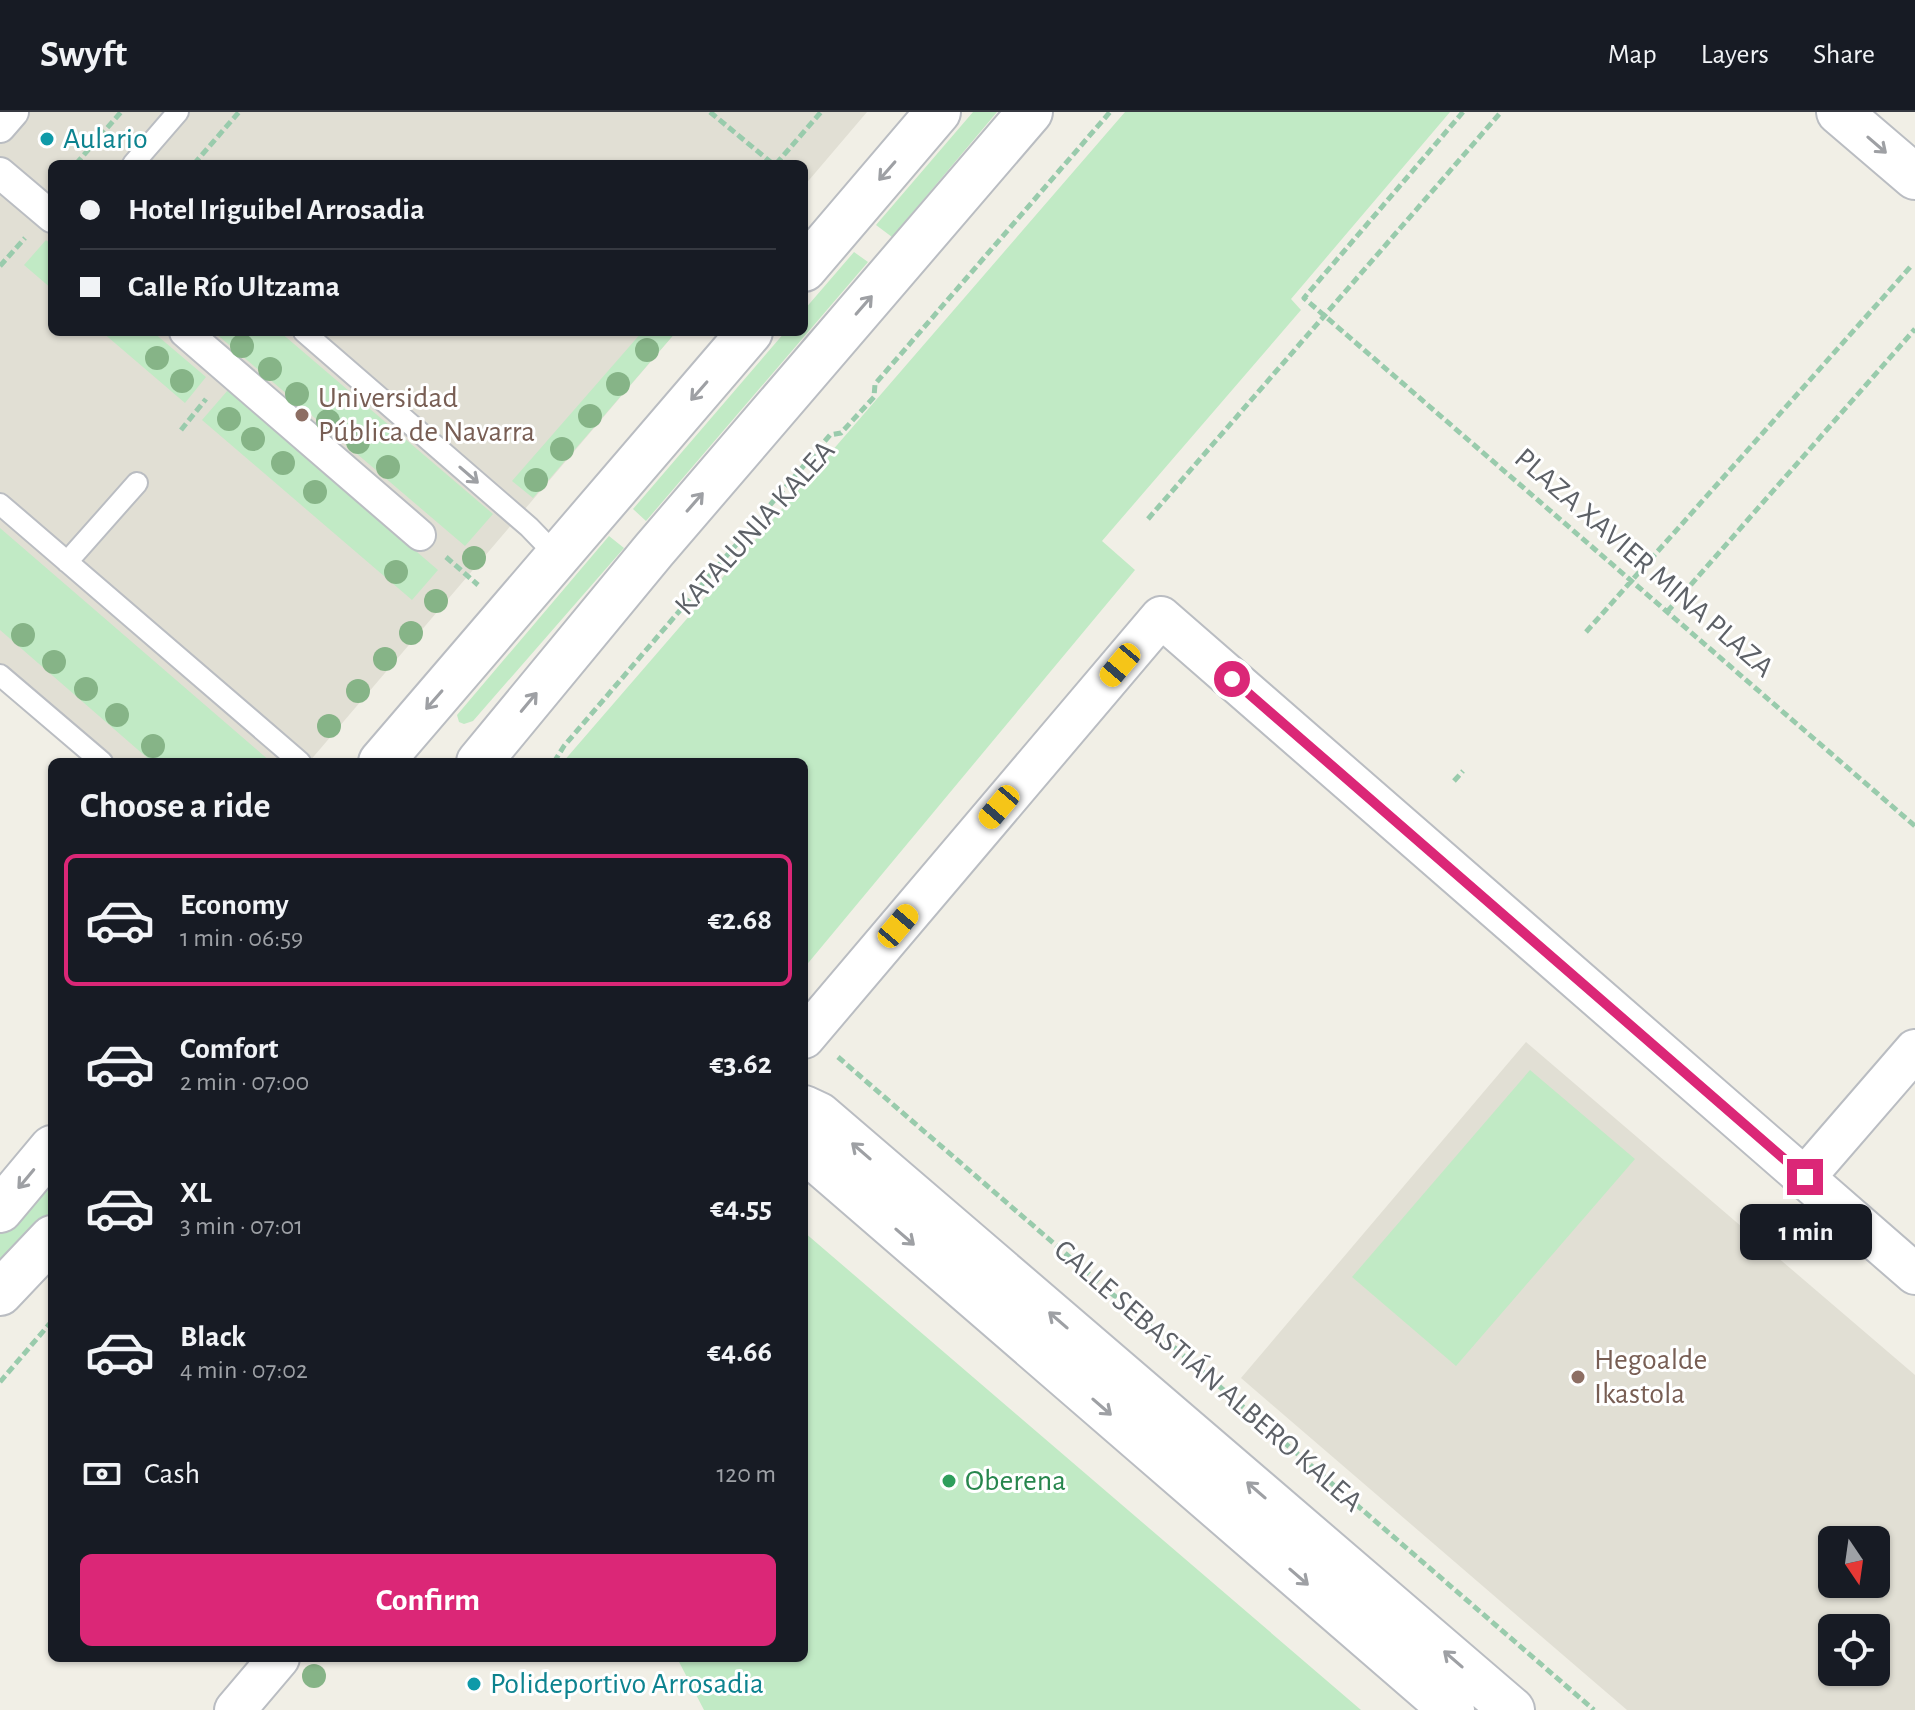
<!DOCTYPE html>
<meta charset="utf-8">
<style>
:root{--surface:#171b24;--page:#242831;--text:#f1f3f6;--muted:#9ea1a6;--line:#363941;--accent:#db2777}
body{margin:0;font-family:"Alegreya Sans",sans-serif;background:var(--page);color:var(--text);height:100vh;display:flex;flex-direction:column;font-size:30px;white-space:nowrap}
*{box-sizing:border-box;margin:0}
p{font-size:26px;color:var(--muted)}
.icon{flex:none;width:44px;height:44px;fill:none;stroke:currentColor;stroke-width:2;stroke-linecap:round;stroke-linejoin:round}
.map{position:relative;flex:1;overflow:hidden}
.details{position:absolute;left:48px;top:646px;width:760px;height:904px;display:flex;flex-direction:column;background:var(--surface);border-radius:12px;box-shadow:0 2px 6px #0004}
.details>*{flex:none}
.banner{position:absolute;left:48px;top:48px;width:760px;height:176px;border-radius:12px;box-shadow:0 2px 6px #0004;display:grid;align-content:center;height:176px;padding:0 32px;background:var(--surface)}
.needle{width:52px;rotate:167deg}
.fabs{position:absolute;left:1818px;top:1414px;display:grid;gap:16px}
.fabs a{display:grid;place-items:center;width:72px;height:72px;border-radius:12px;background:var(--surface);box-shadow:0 2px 6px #0004;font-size:40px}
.end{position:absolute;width:36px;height:36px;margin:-18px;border:10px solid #db2777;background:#fff;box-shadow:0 0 0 4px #fff}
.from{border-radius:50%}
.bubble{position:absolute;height:56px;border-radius:12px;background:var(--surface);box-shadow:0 2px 6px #0004;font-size:26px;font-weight:700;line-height:56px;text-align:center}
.car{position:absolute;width:24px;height:48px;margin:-24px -12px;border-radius:10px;box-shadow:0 0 6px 2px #0007;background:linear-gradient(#f5c518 24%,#345 0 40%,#f5c518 0 76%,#345 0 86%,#f5c518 0)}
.banner b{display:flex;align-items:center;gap:28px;height:76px;font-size:30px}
.banner b+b{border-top:2px solid var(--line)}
.banner i{width:20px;height:20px;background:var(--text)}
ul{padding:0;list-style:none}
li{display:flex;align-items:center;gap:24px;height:132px;margin:0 16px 12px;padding:0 16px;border:4px solid transparent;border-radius:12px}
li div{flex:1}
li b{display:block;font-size:30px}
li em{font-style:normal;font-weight:700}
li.current{border-color:var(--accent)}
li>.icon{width:72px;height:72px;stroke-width:1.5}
h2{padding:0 32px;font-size:36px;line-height:96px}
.pay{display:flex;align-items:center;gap:20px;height:88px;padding:0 32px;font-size:30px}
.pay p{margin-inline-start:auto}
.action{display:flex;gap:16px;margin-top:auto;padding:16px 32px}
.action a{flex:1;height:92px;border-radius:12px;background:var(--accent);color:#fff;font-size:32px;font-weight:700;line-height:92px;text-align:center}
header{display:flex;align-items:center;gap:48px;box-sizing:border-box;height:112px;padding:0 40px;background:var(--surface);border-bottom:2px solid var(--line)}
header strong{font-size:38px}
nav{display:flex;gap:44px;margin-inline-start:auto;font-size:28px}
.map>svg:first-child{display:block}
.education{fill:#e1dfd4;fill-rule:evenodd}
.green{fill:#c1eac5}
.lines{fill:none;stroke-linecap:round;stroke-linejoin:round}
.service-casing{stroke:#babdc2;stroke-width:24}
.pedestrian-casing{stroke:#babdc2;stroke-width:34}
.minor-casing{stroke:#babdc2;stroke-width:44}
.tertiary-casing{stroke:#babdc2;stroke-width:48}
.path{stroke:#99cbac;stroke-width:5;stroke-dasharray:8 4;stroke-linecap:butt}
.service{stroke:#fff;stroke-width:20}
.pedestrian{stroke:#fff;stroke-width:30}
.minor{stroke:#fff;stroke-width:40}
.tertiary{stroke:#fff;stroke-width:44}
.tree{fill:#86b487}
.oneway{stroke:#9ea0a4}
.route{stroke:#db2777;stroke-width:10}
.culture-dot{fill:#0f9aa8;stroke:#fff;stroke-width:3}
.education-dot{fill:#8d6e63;stroke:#fff;stroke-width:3}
.leisure-dot{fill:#2e9e5b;stroke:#fff;stroke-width:3}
.labels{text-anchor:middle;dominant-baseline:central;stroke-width:6;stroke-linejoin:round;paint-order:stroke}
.culture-label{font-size:30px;fill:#0d838f;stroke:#fff;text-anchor:start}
.education-label{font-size:30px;fill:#785e54;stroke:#fff;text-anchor:start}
.street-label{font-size:30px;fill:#5d6167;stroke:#fff}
.leisure-label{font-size:30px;fill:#27864d;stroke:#fff;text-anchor:start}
</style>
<header>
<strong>Swyft</strong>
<nav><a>Map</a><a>Layers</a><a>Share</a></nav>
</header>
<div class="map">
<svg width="1915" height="1598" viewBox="0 0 1915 1598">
<rect width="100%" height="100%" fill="#f1efe6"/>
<path class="education" d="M0,0H867L804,74V52H52V220H676L309,650H85L0,576Z
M1526,930L1915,1263V1598H1627L1241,1266ZM1832,1428H1876V1472H1832ZM1832,1516H1876V1560H1832Z"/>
<path class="green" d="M973,0H997L892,125L876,113Z
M1125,0H1450L1291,187L1301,198L1102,429L1135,458L804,856V650H563Z
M46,128L52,133V177L24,153Z
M854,140L868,150L646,409L633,397L785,220H804V198Z
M102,220H153L206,265L185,291Z
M214,220H280L493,402L465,434Z
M642,220H676L533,386L512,369Z
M228,278L438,458L412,488L202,308Z
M0,416L271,650H152L0,518Z
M609,424L624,436L473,609L464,612L459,610L457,603Z
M1530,958L1635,1047L1456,1254L1352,1165Z
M52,1066V1100L0,1153V1122Z
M804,1120L1361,1598H704L677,1546H804Z"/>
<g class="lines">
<defs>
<path id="service" d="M133,52L178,0
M304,220L529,415L558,445
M0,392L300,650
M67,450L137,371
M0,563L102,650"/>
<path id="pedestrian" d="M0,15L13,0
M0,61L52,105
M185,220L420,423"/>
<path id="minor" d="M804,926L1161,505L1915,1162
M1805,1065L1915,938
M235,1598L279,1546"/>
<path id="tertiary" d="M1839,0L1915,65
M804,157L938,0
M381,650L750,220
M479,650L654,438L1030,0
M804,996L819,1003L1512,1598
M804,1037L1452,1598
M0,1098L52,1036
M0,1181L52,1126"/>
</defs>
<use href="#service" class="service-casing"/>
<use href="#pedestrian" class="pedestrian-casing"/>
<use href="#minor" class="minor-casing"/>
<use href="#tertiary" class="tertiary-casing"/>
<path class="path" d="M710,0L773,52
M1463,0L1304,186L1915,714
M76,52L121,0
M194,52L239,0
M776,52L821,0
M0,154L25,126
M181,318L206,287
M1148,407L1501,0
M446,445L478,473
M1667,500L1915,217
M1586,520L1912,153
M554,650L564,634L830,323L841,321L874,285L875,272L1110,0
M1454,669L1463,659
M838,945L1594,1598
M0,1270L52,1209"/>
<use href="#service" class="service"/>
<use href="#pedestrian" class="pedestrian"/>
<use href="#minor" class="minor"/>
<use href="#tertiary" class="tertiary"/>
</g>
<g class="tree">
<circle cx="242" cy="234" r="12"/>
<circle cx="647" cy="238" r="12"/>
<circle cx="157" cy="246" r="12"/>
<circle cx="270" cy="257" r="12"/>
<circle cx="182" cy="269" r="12"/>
<circle cx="618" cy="272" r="12"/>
<circle cx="297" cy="282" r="12"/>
<circle cx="590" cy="304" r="12"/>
<circle cx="229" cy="307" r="12"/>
<circle cx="328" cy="309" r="12"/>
<circle cx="253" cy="327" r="12"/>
<circle cx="358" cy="330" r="12"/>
<circle cx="562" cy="337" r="12"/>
<circle cx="283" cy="351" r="12"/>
<circle cx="388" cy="355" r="12"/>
<circle cx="536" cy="368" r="12"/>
<circle cx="315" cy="380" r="12"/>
<circle cx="474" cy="446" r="12"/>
<circle cx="396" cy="460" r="12"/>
<circle cx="436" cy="489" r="12"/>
<circle cx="411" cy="521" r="12"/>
<circle cx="23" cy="523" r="12"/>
<circle cx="385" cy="547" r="12"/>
<circle cx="54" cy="550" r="12"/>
<circle cx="86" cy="577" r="12"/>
<circle cx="358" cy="579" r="12"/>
<circle cx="117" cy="603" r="12"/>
<circle cx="329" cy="614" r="12"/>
<circle cx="153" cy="634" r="12"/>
<circle cx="314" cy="1564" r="12"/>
</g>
<defs><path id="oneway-shaft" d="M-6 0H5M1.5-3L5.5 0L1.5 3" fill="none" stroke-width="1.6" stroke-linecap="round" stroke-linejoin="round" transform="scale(2)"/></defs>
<g class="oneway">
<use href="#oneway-shaft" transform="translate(1877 33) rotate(41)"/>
<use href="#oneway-shaft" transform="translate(887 59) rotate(131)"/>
<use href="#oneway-shaft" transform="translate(864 193) rotate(-49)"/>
<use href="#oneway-shaft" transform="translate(699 279) rotate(131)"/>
<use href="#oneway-shaft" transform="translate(469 363) rotate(41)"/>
<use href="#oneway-shaft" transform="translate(695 390) rotate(-49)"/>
<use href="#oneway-shaft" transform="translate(434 588) rotate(131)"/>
<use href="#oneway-shaft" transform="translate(529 590) rotate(-50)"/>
<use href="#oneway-shaft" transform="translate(861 1039) rotate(-139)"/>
<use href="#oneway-shaft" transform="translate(26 1067) rotate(130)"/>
<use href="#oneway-shaft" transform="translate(905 1125) rotate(41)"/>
<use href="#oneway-shaft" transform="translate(1058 1208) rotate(-139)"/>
<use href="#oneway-shaft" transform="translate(1102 1295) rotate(41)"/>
<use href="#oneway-shaft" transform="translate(1256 1378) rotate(-139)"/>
<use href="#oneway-shaft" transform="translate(1299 1465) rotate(41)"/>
<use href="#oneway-shaft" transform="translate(1453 1547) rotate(-139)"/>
</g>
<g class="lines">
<path class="route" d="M1232,567L1805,1065"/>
</g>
<g class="culture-dot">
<circle cx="47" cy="27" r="8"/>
<circle cx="474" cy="1572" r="8"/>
</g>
<g class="education-dot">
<circle cx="302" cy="303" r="8"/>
<circle cx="1578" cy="1265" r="8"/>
</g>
<circle class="leisure-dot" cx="949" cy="1369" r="8"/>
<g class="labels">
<g class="culture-label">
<text x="63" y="27">Aulario</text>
<text x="490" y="1572">Polideportivo Arrosadia</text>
</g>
<g class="education-label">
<text x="318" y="286">Universidad<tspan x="318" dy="34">Pública de Navarra</tspan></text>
<text x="1594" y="1248">Hegoalde<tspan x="1594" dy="34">Ikastola</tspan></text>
</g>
<g class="street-label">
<text transform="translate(755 416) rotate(-48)">KATALUNIA KALEA</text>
<text transform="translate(1644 451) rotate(41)">PLAZA XAVIER MINA PLAZA</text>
<text transform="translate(1208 1264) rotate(41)">CALLE SEBASTIÁN ALBERO KALEA</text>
</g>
<g class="leisure-label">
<text x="965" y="1369">Oberena</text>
</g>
</g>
</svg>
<div class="fabs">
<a><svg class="needle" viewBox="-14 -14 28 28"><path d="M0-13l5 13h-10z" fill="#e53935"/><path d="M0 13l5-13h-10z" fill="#9ea1a6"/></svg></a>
<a><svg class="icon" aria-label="locate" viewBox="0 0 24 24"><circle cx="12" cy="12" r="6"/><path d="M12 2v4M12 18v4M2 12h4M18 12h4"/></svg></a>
</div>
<i class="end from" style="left:1232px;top:567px"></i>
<i class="end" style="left:1805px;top:1065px"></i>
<div class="bubble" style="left:1740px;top:1092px;width:132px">1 min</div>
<i class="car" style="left:1120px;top:553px;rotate:220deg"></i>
<i class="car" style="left:999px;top:695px;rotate:220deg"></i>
<i class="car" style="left:898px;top:814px;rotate:40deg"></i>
<div class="banner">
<b><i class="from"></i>Hotel Iriguibel Arrosadia</b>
<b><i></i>Calle Río Ultzama</b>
</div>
<section class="details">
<h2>Choose a ride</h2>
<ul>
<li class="current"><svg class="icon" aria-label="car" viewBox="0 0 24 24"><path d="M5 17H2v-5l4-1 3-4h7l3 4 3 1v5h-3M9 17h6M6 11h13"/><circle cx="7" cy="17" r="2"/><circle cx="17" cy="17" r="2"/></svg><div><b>Economy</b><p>1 min · 06:59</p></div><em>€2.68</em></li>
<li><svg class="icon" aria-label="car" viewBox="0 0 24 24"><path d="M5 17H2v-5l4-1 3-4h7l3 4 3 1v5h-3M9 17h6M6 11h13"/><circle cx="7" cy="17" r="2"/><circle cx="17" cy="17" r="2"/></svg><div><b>Comfort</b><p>2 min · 07:00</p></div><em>€3.62</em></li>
<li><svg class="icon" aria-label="car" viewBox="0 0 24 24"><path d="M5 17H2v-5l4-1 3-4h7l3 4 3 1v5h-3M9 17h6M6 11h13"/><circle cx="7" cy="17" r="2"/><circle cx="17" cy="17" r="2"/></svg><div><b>XL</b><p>3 min · 07:01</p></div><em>€4.55</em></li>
<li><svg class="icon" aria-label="car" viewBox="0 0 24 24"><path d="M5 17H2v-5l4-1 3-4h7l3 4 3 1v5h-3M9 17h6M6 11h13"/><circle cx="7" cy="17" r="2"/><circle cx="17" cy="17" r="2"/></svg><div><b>Black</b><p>4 min · 07:02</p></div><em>€4.66</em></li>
</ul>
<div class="pay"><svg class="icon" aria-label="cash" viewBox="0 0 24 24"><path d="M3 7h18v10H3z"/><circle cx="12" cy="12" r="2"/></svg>Cash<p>120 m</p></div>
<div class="action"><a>Confirm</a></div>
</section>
</div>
